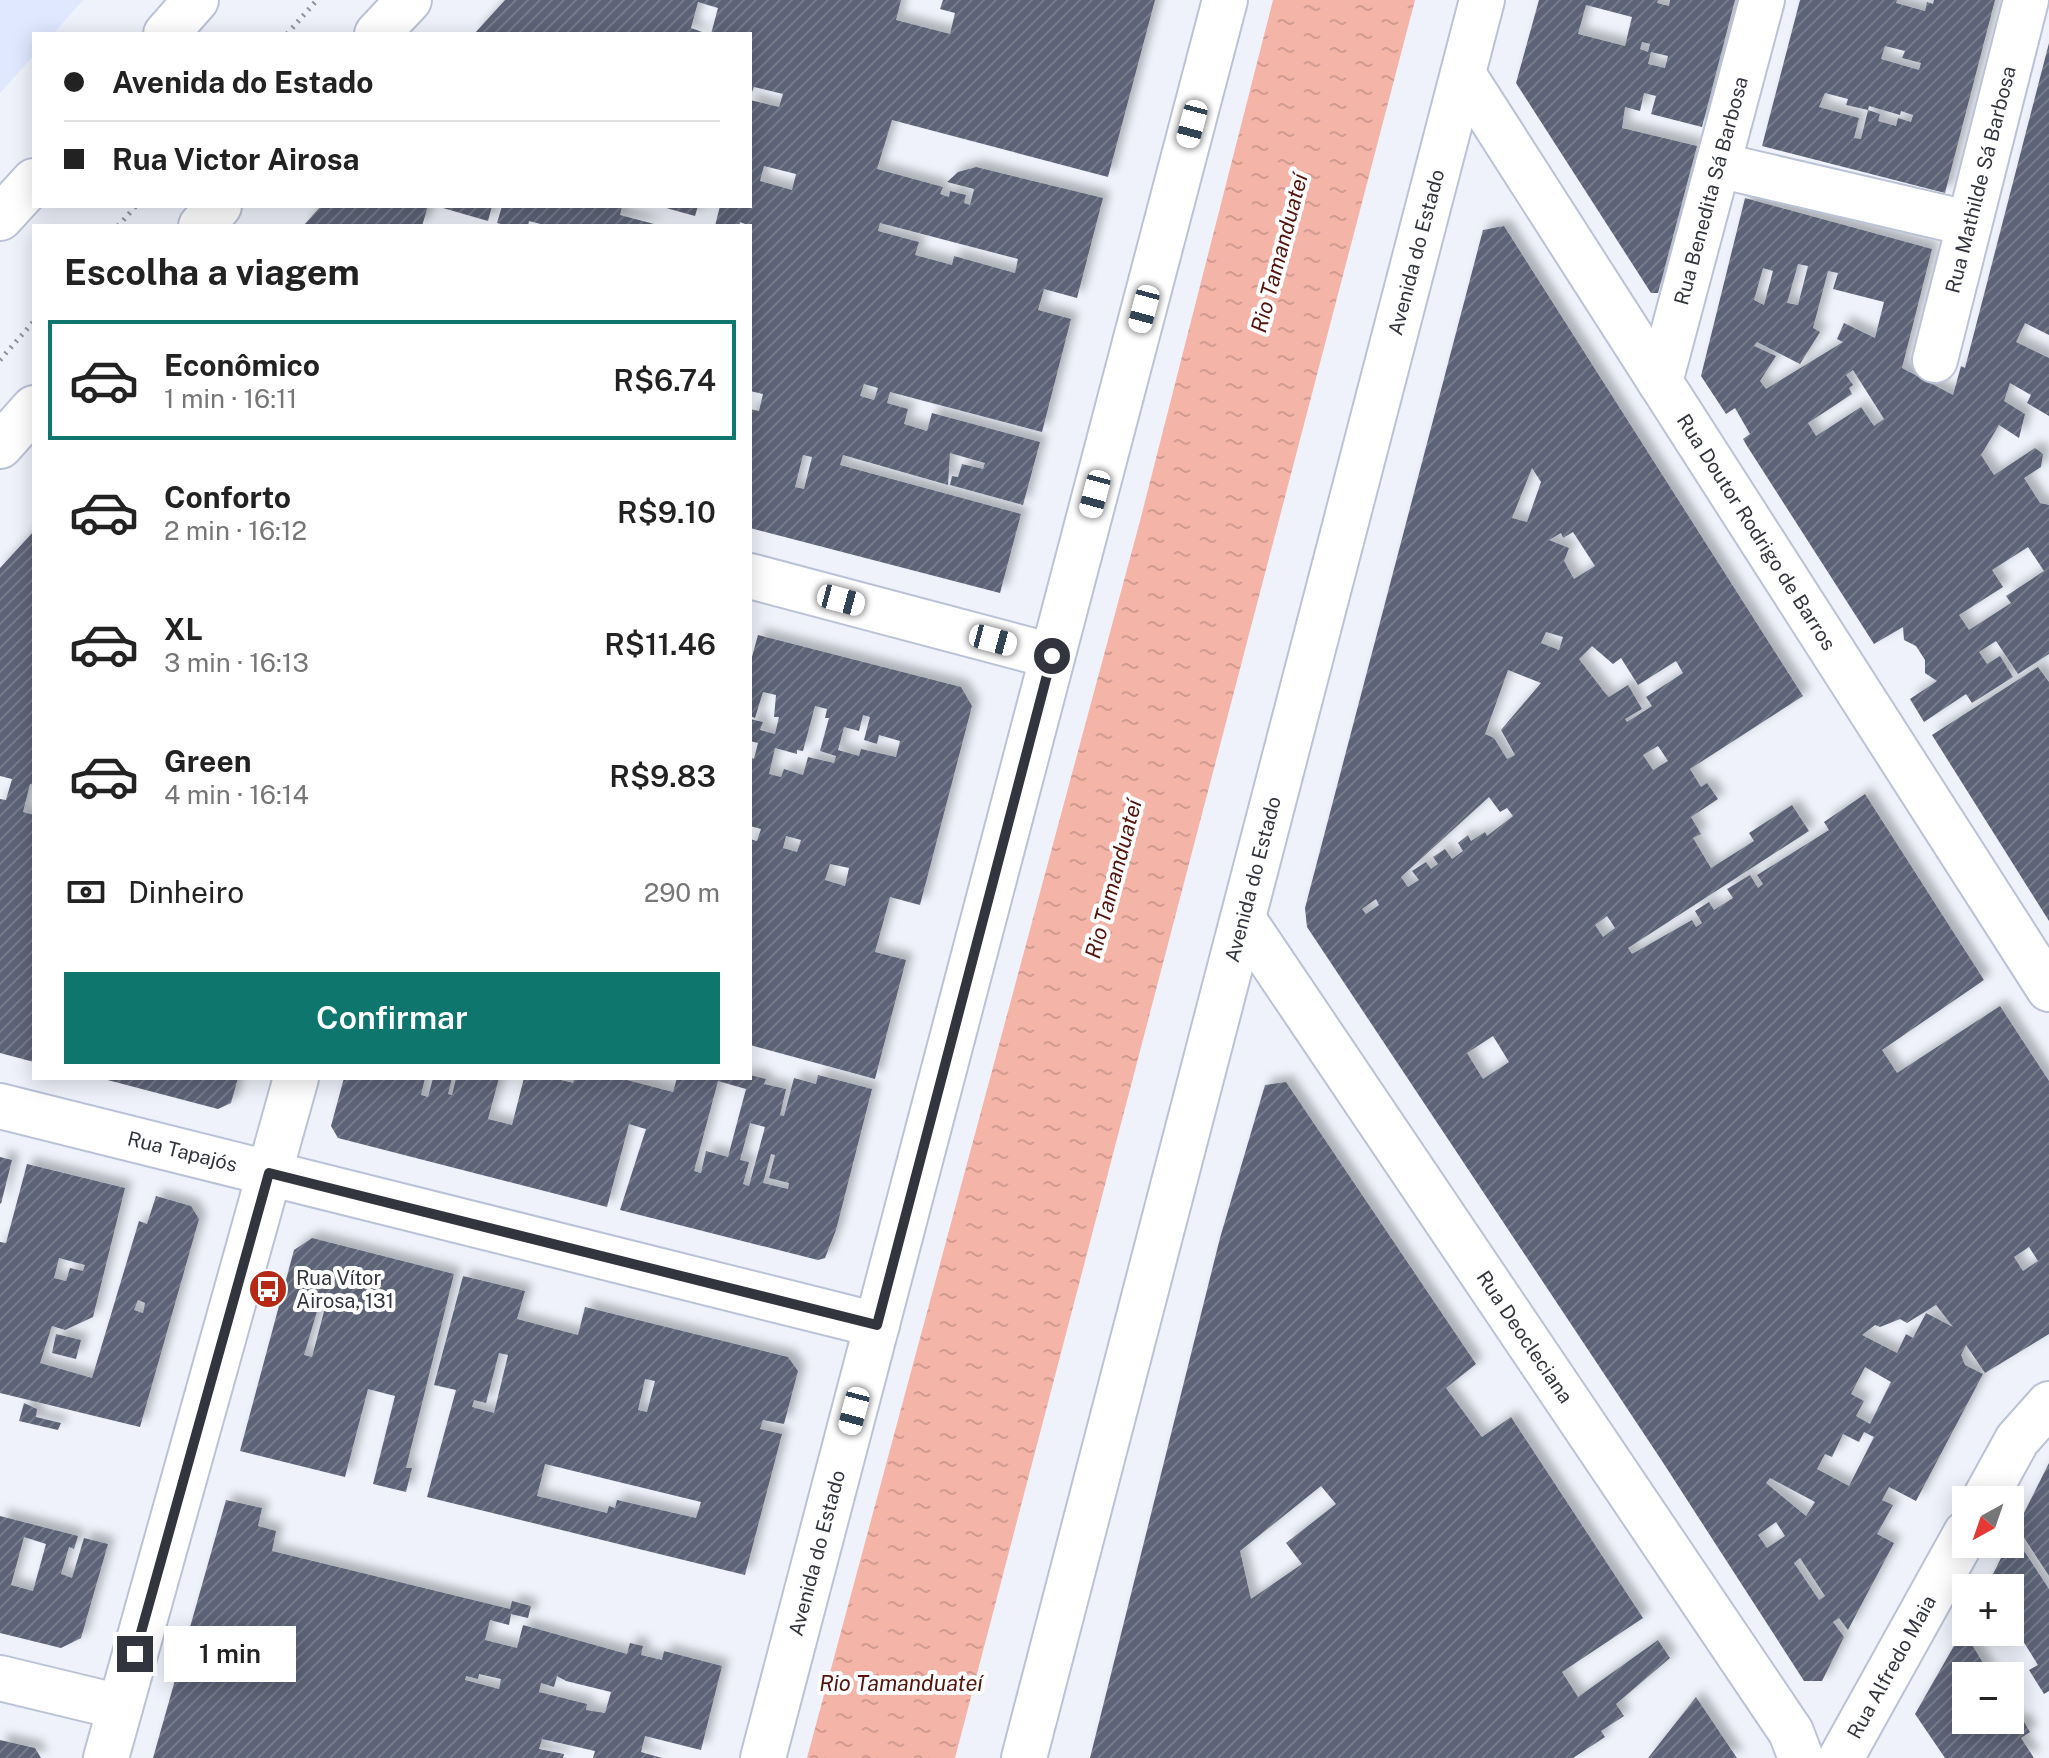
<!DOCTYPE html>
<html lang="pt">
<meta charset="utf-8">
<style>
:root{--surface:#fff;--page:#f6f6f6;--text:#222;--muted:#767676;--line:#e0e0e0;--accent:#0f766e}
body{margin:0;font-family:"Public Sans",sans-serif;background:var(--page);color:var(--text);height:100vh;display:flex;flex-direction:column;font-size:30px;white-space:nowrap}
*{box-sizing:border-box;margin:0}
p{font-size:26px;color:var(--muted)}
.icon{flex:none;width:44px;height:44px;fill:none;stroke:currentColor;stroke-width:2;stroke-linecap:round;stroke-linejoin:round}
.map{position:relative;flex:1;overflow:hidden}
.details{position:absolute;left:32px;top:224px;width:720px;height:856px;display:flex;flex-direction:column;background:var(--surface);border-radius:0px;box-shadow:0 4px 20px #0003}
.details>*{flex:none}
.guide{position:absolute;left:32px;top:32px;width:720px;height:176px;border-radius:0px;box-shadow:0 4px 20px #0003;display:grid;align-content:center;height:176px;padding:0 32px;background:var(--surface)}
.needle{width:52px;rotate:220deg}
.tools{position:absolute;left:1952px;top:1486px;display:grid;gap:16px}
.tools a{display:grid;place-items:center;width:72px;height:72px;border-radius:0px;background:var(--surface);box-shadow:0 4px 20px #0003;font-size:40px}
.end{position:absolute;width:36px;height:36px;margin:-18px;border:10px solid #32353e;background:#fff;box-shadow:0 0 0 4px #fff}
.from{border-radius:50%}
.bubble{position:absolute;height:56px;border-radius:0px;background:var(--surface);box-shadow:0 4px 20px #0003;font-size:26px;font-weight:600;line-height:56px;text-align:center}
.car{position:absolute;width:24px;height:48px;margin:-24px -12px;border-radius:10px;box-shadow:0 0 6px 2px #0007;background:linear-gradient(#fff 24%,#345 0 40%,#fff 0 76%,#345 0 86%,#fff 0)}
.guide b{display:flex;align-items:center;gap:28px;height:76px;font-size:30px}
.guide b+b{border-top:2px solid var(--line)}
.guide i{width:20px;height:20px;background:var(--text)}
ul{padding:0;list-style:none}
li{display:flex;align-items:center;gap:24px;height:120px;margin:0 16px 12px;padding:0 16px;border:4px solid transparent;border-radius:0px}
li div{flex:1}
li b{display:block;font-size:30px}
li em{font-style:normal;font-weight:600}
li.on{border-color:var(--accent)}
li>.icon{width:72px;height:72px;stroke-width:1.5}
h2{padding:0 32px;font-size:36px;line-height:96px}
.pay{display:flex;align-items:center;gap:20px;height:88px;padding:0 32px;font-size:30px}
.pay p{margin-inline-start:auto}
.action{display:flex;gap:16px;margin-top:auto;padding:16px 32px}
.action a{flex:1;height:92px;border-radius:0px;background:var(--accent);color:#fff;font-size:32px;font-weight:600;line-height:92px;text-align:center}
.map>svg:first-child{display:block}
.built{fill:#dfe8ff}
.water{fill:url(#water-ripples)}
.building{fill:url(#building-hatch);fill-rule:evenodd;filter:url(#shadow)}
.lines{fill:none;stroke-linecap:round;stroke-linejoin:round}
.street-casing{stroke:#bac2d7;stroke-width:48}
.primary-casing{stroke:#bac2d7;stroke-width:48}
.highway-casing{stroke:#bac2d7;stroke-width:48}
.path{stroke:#90939c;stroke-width:5;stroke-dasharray:2 6;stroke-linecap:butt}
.street{stroke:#fff;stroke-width:44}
.primary{stroke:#fff;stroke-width:44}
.highway{stroke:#fff;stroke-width:44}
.route{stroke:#32353e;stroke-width:10}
.labels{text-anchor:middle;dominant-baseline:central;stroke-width:8;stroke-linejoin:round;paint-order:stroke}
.street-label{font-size:20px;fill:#32353e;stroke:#fff}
.poi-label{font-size:20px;fill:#32353e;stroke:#fff;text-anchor:start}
.water-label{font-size:22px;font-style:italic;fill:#53140b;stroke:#fff}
</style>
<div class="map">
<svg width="2049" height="1758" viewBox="0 0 2049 1758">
<defs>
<pattern id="water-ripples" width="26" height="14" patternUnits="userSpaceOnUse" patternTransform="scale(2)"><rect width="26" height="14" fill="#f5b4a8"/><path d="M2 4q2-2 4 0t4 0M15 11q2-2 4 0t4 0" fill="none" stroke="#d29b92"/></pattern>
<pattern id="building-hatch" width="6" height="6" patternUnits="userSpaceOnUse" patternTransform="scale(2)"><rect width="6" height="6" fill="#5c6376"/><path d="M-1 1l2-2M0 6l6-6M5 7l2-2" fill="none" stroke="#767b8a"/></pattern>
<filter id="shadow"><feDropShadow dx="7" dy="-7" stdDeviation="4" flood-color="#0004"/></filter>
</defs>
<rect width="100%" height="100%" fill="#eff2fb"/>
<path class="built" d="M0,0H83L53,34H34V55L0,93Z"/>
<path class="water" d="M1273,0H1415L955,1758H807L1140,521Z"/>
<path class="building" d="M505,0H901L896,20L950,34L955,13L940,9L943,0H1155L1108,177L892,120L877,169L943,187L940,194L949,197L950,191L966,195L964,203L970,205L974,189L947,182L958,172L976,167L1103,198L1077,298L1044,289L1038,310L1071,319L1042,432L890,392L887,403L908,409L904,424L927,431L932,413L1040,442L1023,505L950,485L952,476L958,477L962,464L983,469L985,463L950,453L948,485L843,455L840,465L1021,514L1000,593L750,528V409L759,411L763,394L750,391V226L740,222L739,226H715L720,206H750V100L779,107L783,94L754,87L750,97V34H711L718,8L698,2L691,28L708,34H474ZM764,166L796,174L792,190L760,181ZM880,223L1018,259L1015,273L954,256L952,265L915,255L919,242L878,231ZM864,384L878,388L874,400L860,396ZM803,455L812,457L804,489L795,487Z
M1539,0H1658L1657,3L1669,6L1670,0H1735L1702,127L1651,114L1656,96L1644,93L1640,111L1625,107L1622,128L1697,146L1658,293H1651L1516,83ZM1586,5L1632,17L1625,46L1578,34ZM1642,42L1650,44L1648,52L1640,49ZM1651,52L1668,56L1665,68L1648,64Z
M1800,0H1897L1896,3L1925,11L1927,2L1933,4L1934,0H1995L1945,193L1762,146ZM1885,46L1905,51L1902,58L1921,63L1919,70L1881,59ZM1825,93L1848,99L1846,105L1868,110L1869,106L1900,115L1901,111L1913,115L1911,122L1898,118L1896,126L1878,121L1880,114L1868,110L1861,139L1854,138L1859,118L1819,107Z
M2049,43V335L2025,323L2016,342L2049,358V416L2027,403L2031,395L2010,383L2004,401L2025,414L2019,438L1999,425L1981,455L1994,475L2035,448L2043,454L2041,467L2024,478L2040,503L2049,505V654L2018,674L1996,641L1979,652L1987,664L2000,656L2013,677L1972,703L1966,694L1924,722L1910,699L1937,681L1925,673V660L1916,646L1904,640L1903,627L1874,644L1747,446L1743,439L1750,434L1735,408L1726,414L1701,376L1745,198L1932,249L1902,368L1953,395L1961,366L1965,368ZM1798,264L1808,266L1798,305L1787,303ZM1763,268L1773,271L1764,305L1754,300ZM1828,271L1838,273L1833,289L1884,302L1875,338L1844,323L1837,339L1843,342L1766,389L1760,381L1776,356L1754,346L1757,342L1800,364L1820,332L1813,328ZM1853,370L1884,419L1874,426L1861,407L1816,436L1808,423L1852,394L1849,388L1853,385L1846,375ZM2028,547L2044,571L2006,596L2011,603L1969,630L1959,615L2003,587L1992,570Z
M321,206H428L422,226H303Z
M436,206H492L488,221Z
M502,206H622L620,215L658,225L548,226L529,221L528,226H509L497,223Z
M659,206H698L695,216Z
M1504,226L1803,696L1690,769L1701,787L1707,783L1718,799L1691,817L1701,834L1693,838L1711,868L1754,841L1749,833L1792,805L1809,831L1628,948L1632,954L1692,920L1696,927L1702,923L1695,911L1709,902L1714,910L1733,898L1727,889L1750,875L1758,888L1763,884L1757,875L1829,830L1824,822L1865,794L1984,980L1882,1050L1897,1073L2000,1006L2049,1081V1334L1985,1373L1966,1345L1961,1355L1965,1365L1983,1374L1916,1501L1889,1487L1882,1500L1893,1505L1877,1534L1894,1543L1848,1630L1839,1618L1833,1622L1844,1637L1822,1681H1804L1662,1461L1307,927L1305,908L1483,230ZM1532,468L1541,482L1527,522L1512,518ZM1573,532L1595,566L1574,579L1564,561L1569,548L1549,540L1561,533L1563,538ZM1546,632L1563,637L1559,650L1541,643ZM1592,646L1613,664L1621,658L1638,685L1676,661L1683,673L1646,697L1652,706L1627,722L1625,719L1642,709L1628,685L1609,697L1605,693L1579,659ZM1508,670L1541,683L1501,730L1515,755L1507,759L1494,738L1485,734ZM1658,746L1668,761L1653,770L1643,755ZM1489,797L1500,812L1507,808L1513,816L1487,836L1485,832L1471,841L1468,835L1458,843L1463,851L1452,859L1445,849L1433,857L1438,864L1431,869L1426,862L1412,871L1419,880L1408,887L1401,877ZM1376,899L1379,905L1366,914L1362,909ZM1607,916L1615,928L1603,937L1595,925ZM1493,1036L1509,1062L1483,1079L1467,1053ZM2029,1247L2038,1261L2023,1271L2014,1257ZM1936,1305L1953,1327L1926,1313L1913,1338L1906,1334L1897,1353L1862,1335L1875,1325L1880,1327L1900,1319L1907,1323ZM1865,1367L1891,1382L1870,1424L1856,1416L1864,1401L1851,1394ZM1864,1432L1874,1437L1849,1486L1817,1469L1825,1454L1832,1457L1843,1434L1859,1442ZM1770,1478L1815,1502L1806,1516L1766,1483ZM1776,1522L1785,1536L1767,1548L1758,1535ZM1800,1558L1825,1596L1819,1600L1794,1563Z
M34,531V785L30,784L23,812L34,815V1062L0,1053V799L6,800L12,779L0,776V568Z
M758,635L961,687L972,706L920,905L890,897L875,952L906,960L875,1079L750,1045V839L757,841L761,829L750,826V757L754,759L758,743L750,741V719L763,722L760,730L775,734L779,717H774L776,695L763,692L755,718L750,716V664ZM815,706L827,709L825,718H829L820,751L836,756L834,763L808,757L803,775L784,769L781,777L769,774L775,748L797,754V750L803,751ZM863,715L870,717L864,740L877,744L879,735L900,741L896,757L861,749L859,756L838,750L844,727L859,731ZM786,836L801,840L797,852L783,848ZM830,864L849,868L845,886L825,880Z
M2038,667L2049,682V921L1932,735Z
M750,1075L766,1079L764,1084L786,1089L780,1115L784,1116L794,1078L816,1084L818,1075L872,1089L836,1230L825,1258L818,1260L620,1210L646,1129L642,1128L629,1124L607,1207L338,1138L331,1126L344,1078H425L421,1095L428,1097L433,1078H452L448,1094L452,1095L456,1078H499L488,1119L512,1125L524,1078H553L573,1083L575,1078H619L673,1092L677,1078H750ZM718,1081L746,1089L728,1157L706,1151L701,1173L694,1171ZM750,1123L765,1127L749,1186L743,1184L749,1162L740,1160ZM771,1154L775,1155L769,1178L789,1183L788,1189L763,1183Z
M100,1078H238L231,1103L218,1109Z
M1286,1082L1476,1364L1446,1388L1482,1437L1511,1417L1643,1618L1562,1672L1578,1697L1658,1640L1670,1658L1616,1704L1624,1716L1601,1731L1605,1737L1573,1758H1090L1220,1238L1265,1085ZM1321,1486L1336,1504L1286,1543L1302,1564L1251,1599L1240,1551Z
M0,1157L12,1160L1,1204L0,1203Z
M27,1164L125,1188L93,1317L65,1330L52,1326L40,1363L92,1378L139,1221L147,1224L156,1196L191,1206L199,1219L140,1427L0,1393V1242L6,1243ZM59,1258L85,1265L83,1271L70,1268L66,1281L54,1278ZM138,1300L145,1303L143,1313L134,1310Z
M312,1238L454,1274L406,1468H412L406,1492L373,1484L395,1396L368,1389L345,1477L240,1451L294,1250ZM321,1298L327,1300L312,1357L304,1355Z
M463,1276L525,1291L517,1319L578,1335L585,1307L788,1357L798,1371L784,1424L763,1420L760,1429L782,1434L745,1575L427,1497L456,1390L434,1385ZM499,1353L508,1355L494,1413L472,1407L474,1400L486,1403ZM645,1379L655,1381L647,1412L638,1410ZM545,1464L701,1502L696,1518L617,1500L615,1508L609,1506L607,1513L537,1496Z
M56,1334L81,1340L76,1359L52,1353Z
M24,1403L37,1409L36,1417L61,1423L58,1430L19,1421Z
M2049,1463V1576L2017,1527Z
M226,1500L262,1508L258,1526L276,1531L272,1551L510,1609L512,1601L531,1606L528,1618L511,1614L509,1625L490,1620L485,1640L517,1648L523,1625L627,1654L630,1643L643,1646L641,1655L662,1660L664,1651L722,1666L701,1750L645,1736L641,1752L662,1758H593L595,1751L542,1739L539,1749L564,1754L563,1758H153ZM479,1674L501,1679L499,1689L465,1680L466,1676L478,1679ZM557,1676L566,1681L611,1692L605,1713L586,1710L587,1704L539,1692L541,1683L554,1687Z
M0,1516L78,1536L74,1549L69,1547L61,1574L67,1576L72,1578L84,1538L108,1544L81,1638L61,1648L0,1633ZM24,1537L46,1544L33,1591L11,1585Z
M2013,1534L2049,1589V1691L2044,1694L2029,1670L2038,1665L2023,1641L2017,1644L2010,1632V1588H1986Z
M1963,1630L1991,1676H1966V1720H2010V1713L2017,1724L2023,1720L2030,1732L2021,1738L2034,1758H1945L1915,1714Z
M1696,1697L1737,1758H1648Z
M0,1740L35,1748L41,1758H0Z"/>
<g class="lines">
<defs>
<g id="street">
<path id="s1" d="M1463,74L2049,989"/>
<path d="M1718,165L1967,223"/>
<path id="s2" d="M1935,360L2026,0"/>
<path id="s3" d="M1660,382L1762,0"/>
<path d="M750,576L1052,656"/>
<path id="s4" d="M1243,919L1791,1732L1801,1758"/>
<path id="s5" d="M0,1106L877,1325"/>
<path d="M1984,1500L2017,1440L2049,1404"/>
<path d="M0,1678L120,1707"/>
<path d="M106,1758L296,1078"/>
<path id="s6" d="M1841,1758L1966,1533"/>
</g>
<path id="primary" d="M166,34L196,0
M377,34L409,0
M0,218L34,181
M201,226L219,206
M0,446L34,408"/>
<g id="highway">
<path id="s7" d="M763,1758L1225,0"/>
<path id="s8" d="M1024,1758L1482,0"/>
</g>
</defs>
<use href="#street" class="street-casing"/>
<use href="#primary" class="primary-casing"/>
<use href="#highway" class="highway-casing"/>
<path class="path" d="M287,34L317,0
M118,226L136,206
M0,360L34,321"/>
<use href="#street" class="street"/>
<use href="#primary" class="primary"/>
<use href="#highway" class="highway"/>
</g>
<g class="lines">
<path class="route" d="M135,1654L269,1173L877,1325L1052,656"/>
</g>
<defs>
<symbol id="bus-disc" viewBox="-11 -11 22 22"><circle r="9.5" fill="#b62916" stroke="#fff"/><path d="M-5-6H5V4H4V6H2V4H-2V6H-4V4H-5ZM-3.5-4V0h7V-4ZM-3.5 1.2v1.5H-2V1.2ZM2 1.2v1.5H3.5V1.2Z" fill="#fff"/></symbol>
</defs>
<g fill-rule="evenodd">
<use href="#bus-disc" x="246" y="1267" width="44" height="44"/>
</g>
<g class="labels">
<g class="street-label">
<text stroke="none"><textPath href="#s2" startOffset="186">Rua Mathilde Sá Barbosa</textPath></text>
<text stroke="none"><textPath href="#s3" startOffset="198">Rua Benedita Sá Barbosa</textPath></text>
<text stroke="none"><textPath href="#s8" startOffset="1556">Avenida do Estado</textPath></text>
<text stroke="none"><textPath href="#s1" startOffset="544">Rua Doutor Rodrigo de Barros</textPath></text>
<text stroke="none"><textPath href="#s8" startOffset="908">Avenida do Estado</textPath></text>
<text stroke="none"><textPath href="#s5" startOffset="188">Rua Tapajós</textPath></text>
<text stroke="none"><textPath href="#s4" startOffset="504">Rua Deocleciana</textPath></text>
<text stroke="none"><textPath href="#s7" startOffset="212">Avenida do Estado</textPath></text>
<text stroke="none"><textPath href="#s6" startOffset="104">Rua Alfredo Maia</textPath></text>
</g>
<g class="poi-label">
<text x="296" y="1278">Rua Vítor<tspan x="296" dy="23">Airosa, 131</tspan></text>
</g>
<g class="water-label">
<text transform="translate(1279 253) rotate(-75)">Rio Tamanduateí</text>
<text transform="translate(1113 879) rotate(-75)">Rio Tamanduateí</text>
<text x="901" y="1683">Rio Tamanduateí</text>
</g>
</g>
</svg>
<div class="tools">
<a><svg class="needle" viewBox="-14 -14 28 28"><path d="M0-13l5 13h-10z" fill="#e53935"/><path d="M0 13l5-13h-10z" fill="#767676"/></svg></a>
<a>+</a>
<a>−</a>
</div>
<i class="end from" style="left:1052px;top:656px"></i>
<i class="end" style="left:135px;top:1654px"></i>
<div class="bubble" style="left:164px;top:1626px;width:132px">1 min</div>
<i class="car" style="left:1192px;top:124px;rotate:195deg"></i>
<i class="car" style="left:1144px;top:309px;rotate:195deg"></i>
<i class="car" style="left:1095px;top:494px;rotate:195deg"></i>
<i class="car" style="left:841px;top:600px;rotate:105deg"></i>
<i class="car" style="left:993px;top:640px;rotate:105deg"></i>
<i class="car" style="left:854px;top:1411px;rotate:195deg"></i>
<div class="guide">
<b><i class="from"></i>Avenida do Estado</b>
<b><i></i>Rua Victor Airosa</b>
</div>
<section class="details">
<h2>Escolha a viagem</h2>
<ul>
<li class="on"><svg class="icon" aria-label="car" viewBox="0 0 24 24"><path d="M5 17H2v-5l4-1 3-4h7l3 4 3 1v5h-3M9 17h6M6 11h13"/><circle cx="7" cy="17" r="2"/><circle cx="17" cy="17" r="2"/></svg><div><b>Econômico</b><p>1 min · 16:11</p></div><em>R$6.74</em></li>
<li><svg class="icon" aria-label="car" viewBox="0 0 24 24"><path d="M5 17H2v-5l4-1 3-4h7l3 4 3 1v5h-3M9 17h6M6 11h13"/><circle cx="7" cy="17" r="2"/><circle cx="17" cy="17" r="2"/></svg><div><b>Conforto</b><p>2 min · 16:12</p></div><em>R$9.10</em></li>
<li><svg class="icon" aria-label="car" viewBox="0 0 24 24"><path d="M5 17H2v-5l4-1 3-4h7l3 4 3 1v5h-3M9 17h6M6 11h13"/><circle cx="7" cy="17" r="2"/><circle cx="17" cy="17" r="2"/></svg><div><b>XL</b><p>3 min · 16:13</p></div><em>R$11.46</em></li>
<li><svg class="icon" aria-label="car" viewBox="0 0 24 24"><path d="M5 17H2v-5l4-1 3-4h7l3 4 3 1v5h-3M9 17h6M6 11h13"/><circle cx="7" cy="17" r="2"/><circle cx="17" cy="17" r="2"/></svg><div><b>Green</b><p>4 min · 16:14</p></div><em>R$9.83</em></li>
</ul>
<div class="pay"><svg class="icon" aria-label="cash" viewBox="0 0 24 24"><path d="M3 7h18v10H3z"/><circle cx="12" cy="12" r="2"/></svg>Dinheiro<p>290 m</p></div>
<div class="action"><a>Confirmar</a></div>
</section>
</div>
